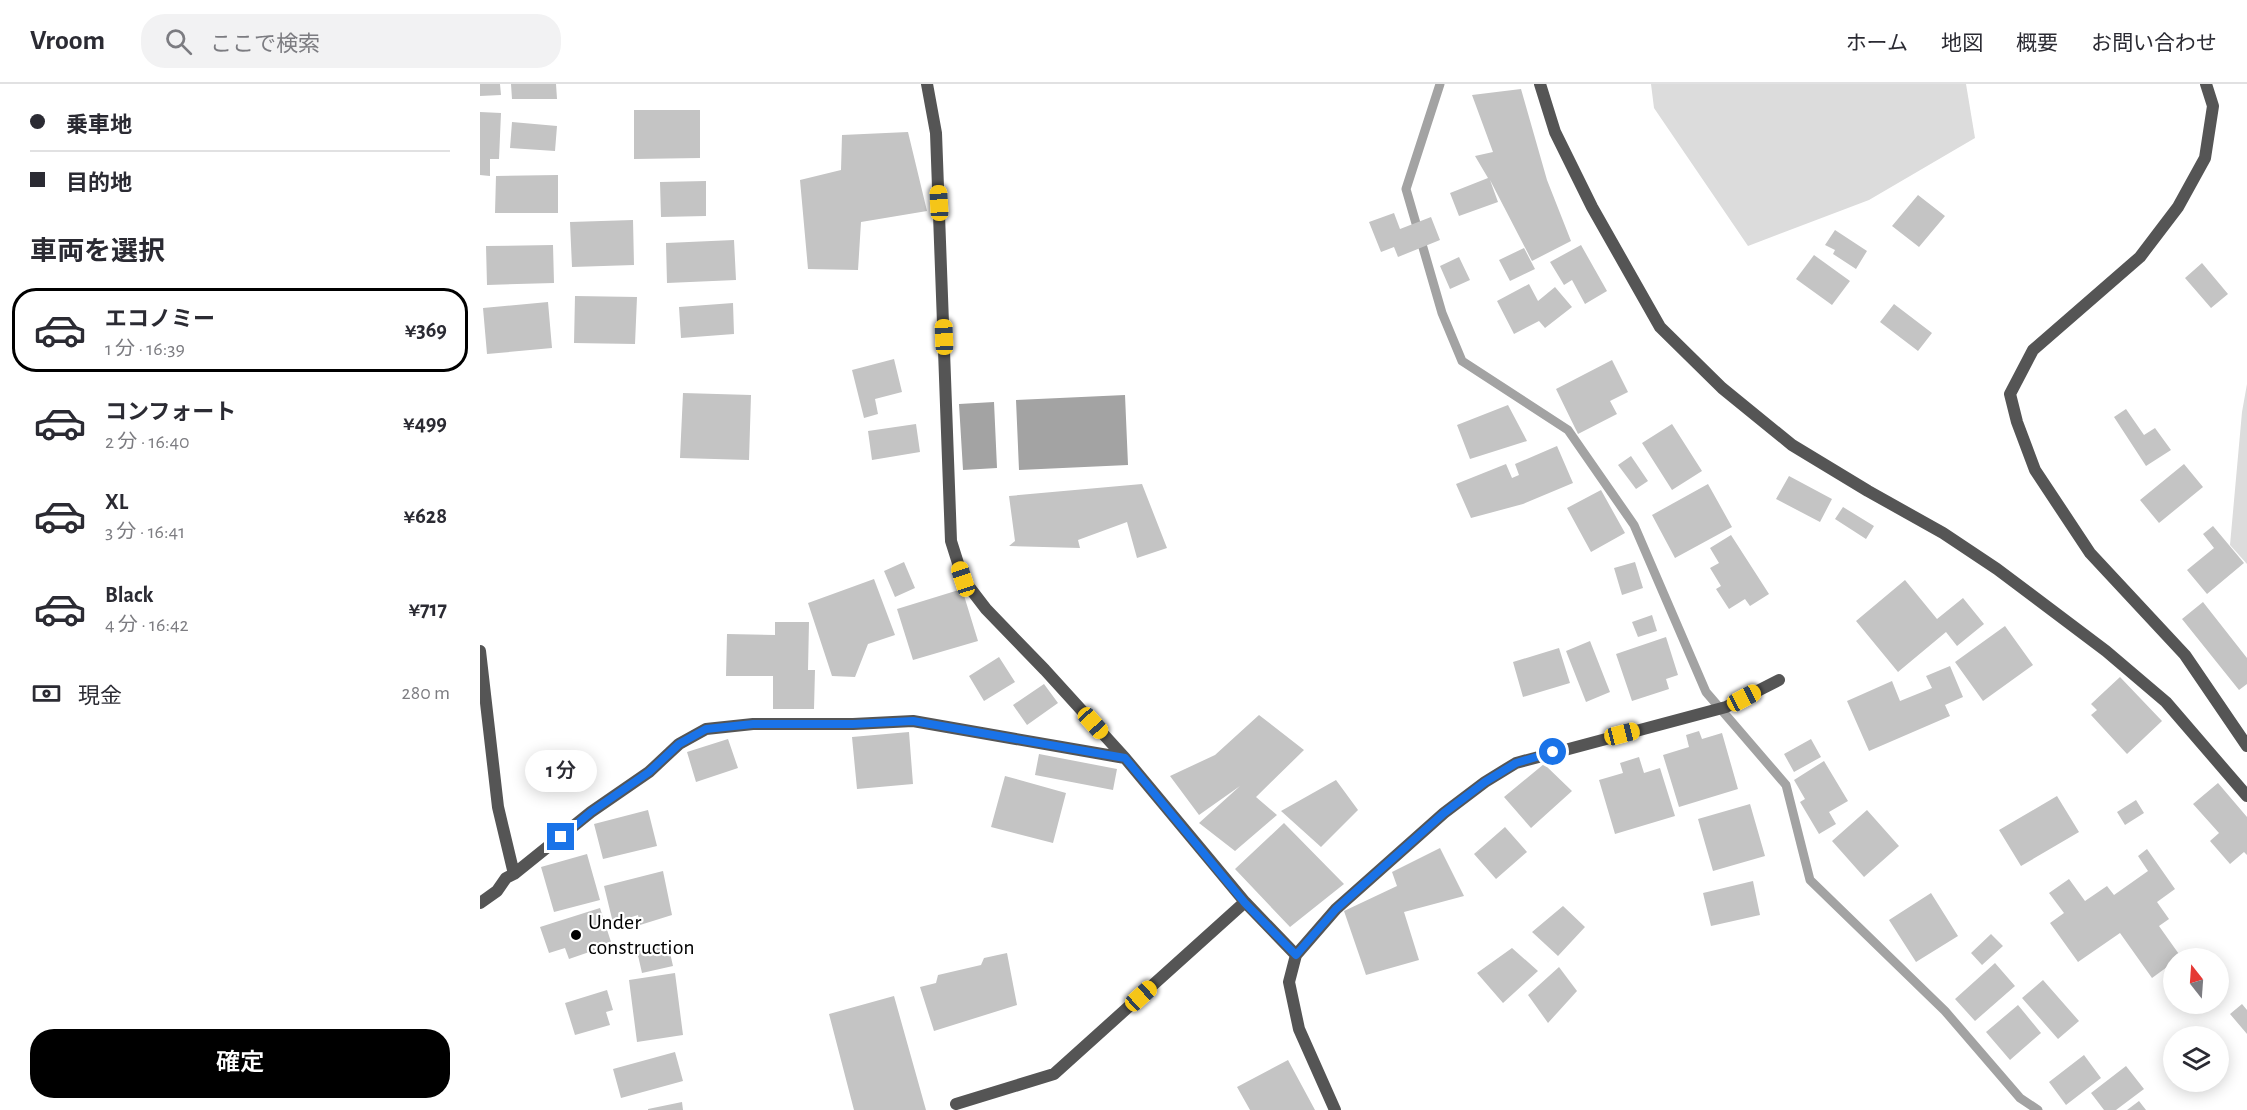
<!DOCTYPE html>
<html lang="ja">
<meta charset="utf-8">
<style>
:root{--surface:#fff;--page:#f2f2f3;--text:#2b2b33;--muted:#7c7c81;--line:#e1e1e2;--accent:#000}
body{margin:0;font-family:"Alegreya Sans","Noto Sans JP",sans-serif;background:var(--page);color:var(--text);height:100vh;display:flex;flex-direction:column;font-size:22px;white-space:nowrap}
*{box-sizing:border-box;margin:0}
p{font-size:20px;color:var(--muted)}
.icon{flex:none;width:33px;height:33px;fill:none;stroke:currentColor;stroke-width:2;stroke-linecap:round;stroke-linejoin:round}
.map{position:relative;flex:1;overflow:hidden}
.details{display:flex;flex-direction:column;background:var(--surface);width:480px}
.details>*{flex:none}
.top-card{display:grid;align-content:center;height:132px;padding:0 30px;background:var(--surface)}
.needle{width:39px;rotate:343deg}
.fabs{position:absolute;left:1683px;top:864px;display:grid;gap:12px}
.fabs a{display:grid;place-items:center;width:66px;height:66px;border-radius:50%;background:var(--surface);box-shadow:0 3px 15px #0003;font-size:30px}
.end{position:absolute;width:27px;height:27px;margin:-14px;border:8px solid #1a73e8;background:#fff;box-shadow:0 0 0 3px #fff}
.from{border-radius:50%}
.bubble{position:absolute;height:42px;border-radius:21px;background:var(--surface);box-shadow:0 3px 15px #0003;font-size:20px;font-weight:600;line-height:42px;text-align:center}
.car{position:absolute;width:18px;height:36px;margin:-18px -9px;border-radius:8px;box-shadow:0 0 4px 2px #0007;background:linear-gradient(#f5c518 24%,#345 0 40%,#f5c518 0 76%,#345 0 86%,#f5c518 0)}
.top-card b{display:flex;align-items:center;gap:21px;height:57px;font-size:22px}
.top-card b+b{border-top:2px solid var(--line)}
.top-card i{width:15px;height:15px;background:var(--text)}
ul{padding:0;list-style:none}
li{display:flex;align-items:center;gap:18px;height:84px;margin:0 12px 9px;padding:0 18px;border:3px solid transparent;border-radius:24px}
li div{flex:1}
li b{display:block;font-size:22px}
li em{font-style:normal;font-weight:600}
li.selected{border-color:var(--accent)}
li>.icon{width:54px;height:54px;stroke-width:1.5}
h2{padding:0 30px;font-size:27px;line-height:72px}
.pay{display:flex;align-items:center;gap:15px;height:66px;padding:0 30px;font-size:22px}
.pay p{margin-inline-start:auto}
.cta{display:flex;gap:12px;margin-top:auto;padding:12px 30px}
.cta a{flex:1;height:69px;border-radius:24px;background:var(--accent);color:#fff;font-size:24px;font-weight:600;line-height:69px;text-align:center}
header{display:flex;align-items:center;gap:36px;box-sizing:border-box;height:84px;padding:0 30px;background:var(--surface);border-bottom:2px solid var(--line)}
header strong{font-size:28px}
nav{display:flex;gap:33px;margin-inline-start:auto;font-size:21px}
.search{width:420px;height:54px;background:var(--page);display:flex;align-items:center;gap:15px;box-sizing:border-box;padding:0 21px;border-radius:24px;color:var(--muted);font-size:22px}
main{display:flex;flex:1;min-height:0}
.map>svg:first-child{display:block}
.green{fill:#dcdcdc}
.water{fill:#a3a3a3}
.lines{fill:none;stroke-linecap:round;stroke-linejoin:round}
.stream{stroke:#a3a3a3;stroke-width:9}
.building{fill:#c4c4c4}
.minor{stroke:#555;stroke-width:12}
.tertiary{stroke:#555;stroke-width:12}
.route{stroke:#1a73e8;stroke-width:8}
.poi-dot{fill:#000;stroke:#fff;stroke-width:2}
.labels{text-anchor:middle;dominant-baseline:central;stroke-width:4.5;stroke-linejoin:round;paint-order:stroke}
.poi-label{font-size:22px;fill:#000;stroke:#fff;text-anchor:start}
</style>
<header>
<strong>Vroom</strong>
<div class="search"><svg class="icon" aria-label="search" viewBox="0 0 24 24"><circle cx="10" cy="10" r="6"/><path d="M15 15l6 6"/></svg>ここで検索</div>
<nav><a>ホーム</a><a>地図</a><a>概要</a><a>お問い合わせ</a></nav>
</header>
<main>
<section class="details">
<div class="top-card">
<b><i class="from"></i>乗車地</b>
<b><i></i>目的地</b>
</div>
<h2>車両を選択</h2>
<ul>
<li class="selected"><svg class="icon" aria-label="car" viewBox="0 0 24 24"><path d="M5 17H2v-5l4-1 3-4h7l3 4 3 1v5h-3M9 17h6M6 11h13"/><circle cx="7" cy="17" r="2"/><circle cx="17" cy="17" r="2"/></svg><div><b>エコノミー</b><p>1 分 · 16:39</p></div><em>¥369</em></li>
<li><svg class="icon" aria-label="car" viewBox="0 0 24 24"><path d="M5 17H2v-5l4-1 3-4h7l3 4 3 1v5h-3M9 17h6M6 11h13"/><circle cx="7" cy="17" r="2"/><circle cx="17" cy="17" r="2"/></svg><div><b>コンフォート</b><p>2 分 · 16:40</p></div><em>¥499</em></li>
<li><svg class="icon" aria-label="car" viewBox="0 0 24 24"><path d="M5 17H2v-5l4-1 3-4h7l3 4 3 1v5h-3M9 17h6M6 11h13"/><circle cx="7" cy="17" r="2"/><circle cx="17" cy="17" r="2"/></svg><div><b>XL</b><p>3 分 · 16:41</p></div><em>¥628</em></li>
<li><svg class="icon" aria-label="car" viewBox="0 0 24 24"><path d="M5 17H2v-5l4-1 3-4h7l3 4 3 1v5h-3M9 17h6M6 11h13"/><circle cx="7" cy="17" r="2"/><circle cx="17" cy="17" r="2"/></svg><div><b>Black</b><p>4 分 · 16:42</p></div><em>¥717</em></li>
</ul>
<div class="pay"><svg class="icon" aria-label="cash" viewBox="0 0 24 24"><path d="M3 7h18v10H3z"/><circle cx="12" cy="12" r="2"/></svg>現金<p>280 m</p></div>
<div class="cta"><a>確定</a></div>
</section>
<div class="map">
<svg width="1767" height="1026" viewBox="0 0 1767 1026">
<rect width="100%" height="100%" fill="#fff"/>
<path class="green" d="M1171,0H1486L1495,54L1389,116L1268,162L1174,24Z
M1767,300V480L1750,461L1762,328Z"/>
<path class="water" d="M645,311L648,381L539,386L536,316Z
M514,318L517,384L483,386L479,320Z"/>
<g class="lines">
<path class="stream" d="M960,0L926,105L962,229L982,277L1088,346L1154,441L1226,608L1306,701L1330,796L1465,927L1540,1014L1558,1026"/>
</g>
<path class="building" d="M0,0H20L21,11L0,12Z
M31,0H76L77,15H32Z
M1041,5L1067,96L1091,157L1052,177L1010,96L1018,118L979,132L970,109L1008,94L995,72L1013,68L992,11Z
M154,26H220V74L154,75Z
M0,28L21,29L19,75H10V92L0,91Z
M32,38L77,42L75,67L30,64Z
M428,48L447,127L381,138L378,186L328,185L320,96L361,86L362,51Z
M78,91V129H15L16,92Z
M226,97V132L181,133L180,98Z
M1438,111L1465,132L1439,163L1412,142Z
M914,129L920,145L951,133L960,156L918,173L914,163L901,168L889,138Z
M153,136L154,181L92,183L90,138Z
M1355,146L1387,167L1376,185L1353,170L1355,166L1345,161Z
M254,156L256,196L187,199L186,159Z
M73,161L74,199L7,201L6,162Z
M1101,161L1127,207L1105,220L1092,196L1084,201L1070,178Z
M1044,164L1055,185L1030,197L1019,176Z
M1334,171L1370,197L1352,221L1316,195Z
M979,173L990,196L970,205L960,182Z
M1722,179L1748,210L1731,224L1705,194Z
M1049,200L1058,217L1075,203L1092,223L1065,244L1059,237L1034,250L1017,217Z
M95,212L157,213L155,260L94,259Z
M68,218L72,264L7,270L3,224Z
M253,219L254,250L201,254L199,223Z
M1414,220L1452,249L1438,267L1400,238Z
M414,275L422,308L395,315L398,330L384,334L372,286Z
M1132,276L1148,308L1130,317L1137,330L1098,350L1076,305Z
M203,309L271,311L269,376L200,374Z
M1028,321L1047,357L990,375L977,341Z
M1646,325L1664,351L1675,344L1691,366L1666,382L1634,333Z
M436,340L440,368L392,376L388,347Z
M1192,340L1222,387L1192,406L1162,359Z
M1077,362L1093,399L1043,420L991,434L976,400L1026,380L1032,394L1039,391L1035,380Z
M1151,372L1168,397L1156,405L1138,381Z
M1704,380L1723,403L1679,439L1660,416Z
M1309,392L1352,415L1340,438L1296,415Z
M662,400L687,464L657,474L647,438L598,456L600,464L529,462L535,457L529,412Z
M1228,400L1252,443L1195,474L1172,431Z
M1121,406L1145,449L1111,468L1087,424Z
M1363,423L1394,442L1386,455L1355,435Z
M1733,442L1764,479L1727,510L1707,486L1734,464L1723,450Z
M1251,451L1289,510L1270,522L1265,515L1249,525L1236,505L1241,502L1230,484L1239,479L1230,464Z
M424,478L435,504L415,513L404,487Z
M1155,478L1163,504L1142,511L1134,484Z
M394,495L415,551L388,560L375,593L352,592L328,519Z
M1425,496L1457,535L1483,514L1504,540L1477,562L1466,548L1418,588L1376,537Z
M482,505L498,557L433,576L417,525Z
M1723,518L1767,574V600L1759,606L1702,535Z
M1172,531L1177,547L1158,553L1152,538Z
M295,538H329L328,586H335L334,625H293V592H246L247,550L295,551Z
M1525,542L1553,581L1503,617L1475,578Z
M1186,553L1198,591L1186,595L1189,605L1152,617L1136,570Z
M1110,557L1130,608L1106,618L1086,567Z
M1079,564L1090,599L1043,613L1033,578Z
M519,573L535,598L504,617L489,592Z
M1470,582L1483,613L1465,621L1470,632L1389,667L1367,617L1412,597L1420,617L1452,604L1446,592Z
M1640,593L1682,637L1647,670L1611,631L1617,626L1611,620Z
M564,600L578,619L547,641L533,621Z
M779,631L824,666L776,713L797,731L755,767L719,739L760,702L719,731L690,692L735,671Z
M1219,647L1222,655L1242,649L1258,705L1199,723L1183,671L1209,663L1206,651Z
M429,648L433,700L377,705L372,653Z
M248,655L258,684L216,698L207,668Z
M1331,655L1341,673L1314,688L1304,670Z
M559,670L637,685L633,706L555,691Z
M1159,673L1164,689L1180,684L1195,732L1135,750L1119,696L1143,689L1140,679Z
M1344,677L1368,717L1349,728L1356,740L1339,750L1320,718L1325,715L1314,696Z
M1064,680L1092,707L1051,744L1024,713Z
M525,692L586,709L573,759L511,743Z
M856,696L878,726L841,763L801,727Z
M1738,699L1767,733V771L1764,768L1750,780L1730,757L1739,749L1713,720Z
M1577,712L1599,748L1541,782L1519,746Z
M1656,716L1664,729L1645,741L1637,728Z
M1270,720L1285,772L1233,787L1218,735Z
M168,726L177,762L123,775L114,740Z
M1387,726L1419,762L1384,793L1352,757Z
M804,739L864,800L810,843L755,785Z
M1025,743L1047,768L1016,795L994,770Z
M960,764L984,812L924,828L939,876L886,891L864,827L917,802L912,788Z
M1667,765L1695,805L1677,818L1689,835L1679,842L1701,873L1694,874V878L1672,894L1640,849L1598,878L1570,839L1584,829L1569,809L1589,795L1605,817L1627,802L1634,811L1668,787L1658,772Z
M107,770L120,816L74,828L61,783Z
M183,787L192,831L160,841L158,831L133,839L124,802Z
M1273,797L1280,831L1231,842L1223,809Z
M1451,809L1478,852L1436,878L1409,836Z
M1083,822L1105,843L1078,872L1052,848Z
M120,824L131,858L114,863L115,866L89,875L85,864L69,869L60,843Z
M1511,850L1523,862L1502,881L1491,869Z
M188,860L193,882L162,889L157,867Z
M1032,864L1058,887L1023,919L997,889Z
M527,869L537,921L454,947L440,903L456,899L458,891L501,881L504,874Z
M1515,879L1535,902L1495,937L1475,915Z
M1079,883L1097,907L1068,939L1048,911Z
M195,889L203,951L157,958L149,896Z
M1563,896L1599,937L1578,955L1542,914Z
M127,906L133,926L126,928L130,941L95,951L85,919Z
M414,912L446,1026H374L349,930Z
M1762,920L1767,926V950L1750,930Z
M1538,921L1561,949L1530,976L1506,948Z
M195,968L203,997L141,1014L133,985Z
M1604,971L1621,994L1586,1021L1569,998Z
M808,976L835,1026H770L757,1003Z
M1646,982L1664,1005L1636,1026H1624L1611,1009Z
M1659,1017L1666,1026H1647Z
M202,1018L203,1026H168V1025Z"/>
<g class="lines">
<path class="minor" d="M447,0L456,49L471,457L483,495L506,525L565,586L645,674L765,818L816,871
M1726,0L1733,22L1725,74L1698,123L1660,173L1553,266L1530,310L1537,338L1555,386L1610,469L1705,571L1767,662
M0,567L18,723L34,790
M0,819L17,807L26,794L34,790L111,728L169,688L199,660L226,645L273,640H373L433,637L645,674
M476,1020L574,990L765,818
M855,1026L819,945L809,898L816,871L856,825L964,729L1005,698L1036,679L1246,623L1299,596"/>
<path class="tertiary" d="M1060,0L1075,48L1112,123L1180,243L1242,304L1312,361L1388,407L1463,449L1517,485L1626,567L1686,618L1767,712"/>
</g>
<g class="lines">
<path class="route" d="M81,753L111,728L169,688L199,660L226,645L273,640H373L433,637L645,674L765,819L816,871L856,825L964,729L1005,698L1036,679L1073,668"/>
</g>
<circle class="poi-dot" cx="96" cy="851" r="6"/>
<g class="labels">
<g class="poi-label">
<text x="108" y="838">Under<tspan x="108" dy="25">construction</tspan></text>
</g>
</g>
</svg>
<div class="fabs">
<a><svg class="needle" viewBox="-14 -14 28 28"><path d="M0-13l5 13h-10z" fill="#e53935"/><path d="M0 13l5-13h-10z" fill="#7c7c81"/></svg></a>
<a><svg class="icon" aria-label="layers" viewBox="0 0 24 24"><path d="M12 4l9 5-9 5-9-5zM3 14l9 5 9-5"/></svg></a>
</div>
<i class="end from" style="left:1073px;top:668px"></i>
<i class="end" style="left:81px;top:753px"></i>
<div class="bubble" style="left:45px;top:666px;width:72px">1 分</div>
<i class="car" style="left:459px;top:119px;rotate:357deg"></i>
<i class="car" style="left:464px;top:253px;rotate:358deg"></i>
<i class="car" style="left:483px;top:495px;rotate:342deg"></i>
<i class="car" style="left:1264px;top:614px;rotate:62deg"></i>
<i class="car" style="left:613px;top:639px;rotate:138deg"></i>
<i class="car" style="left:1142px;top:650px;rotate:76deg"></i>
<i class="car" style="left:661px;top:912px;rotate:48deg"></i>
</div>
</main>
